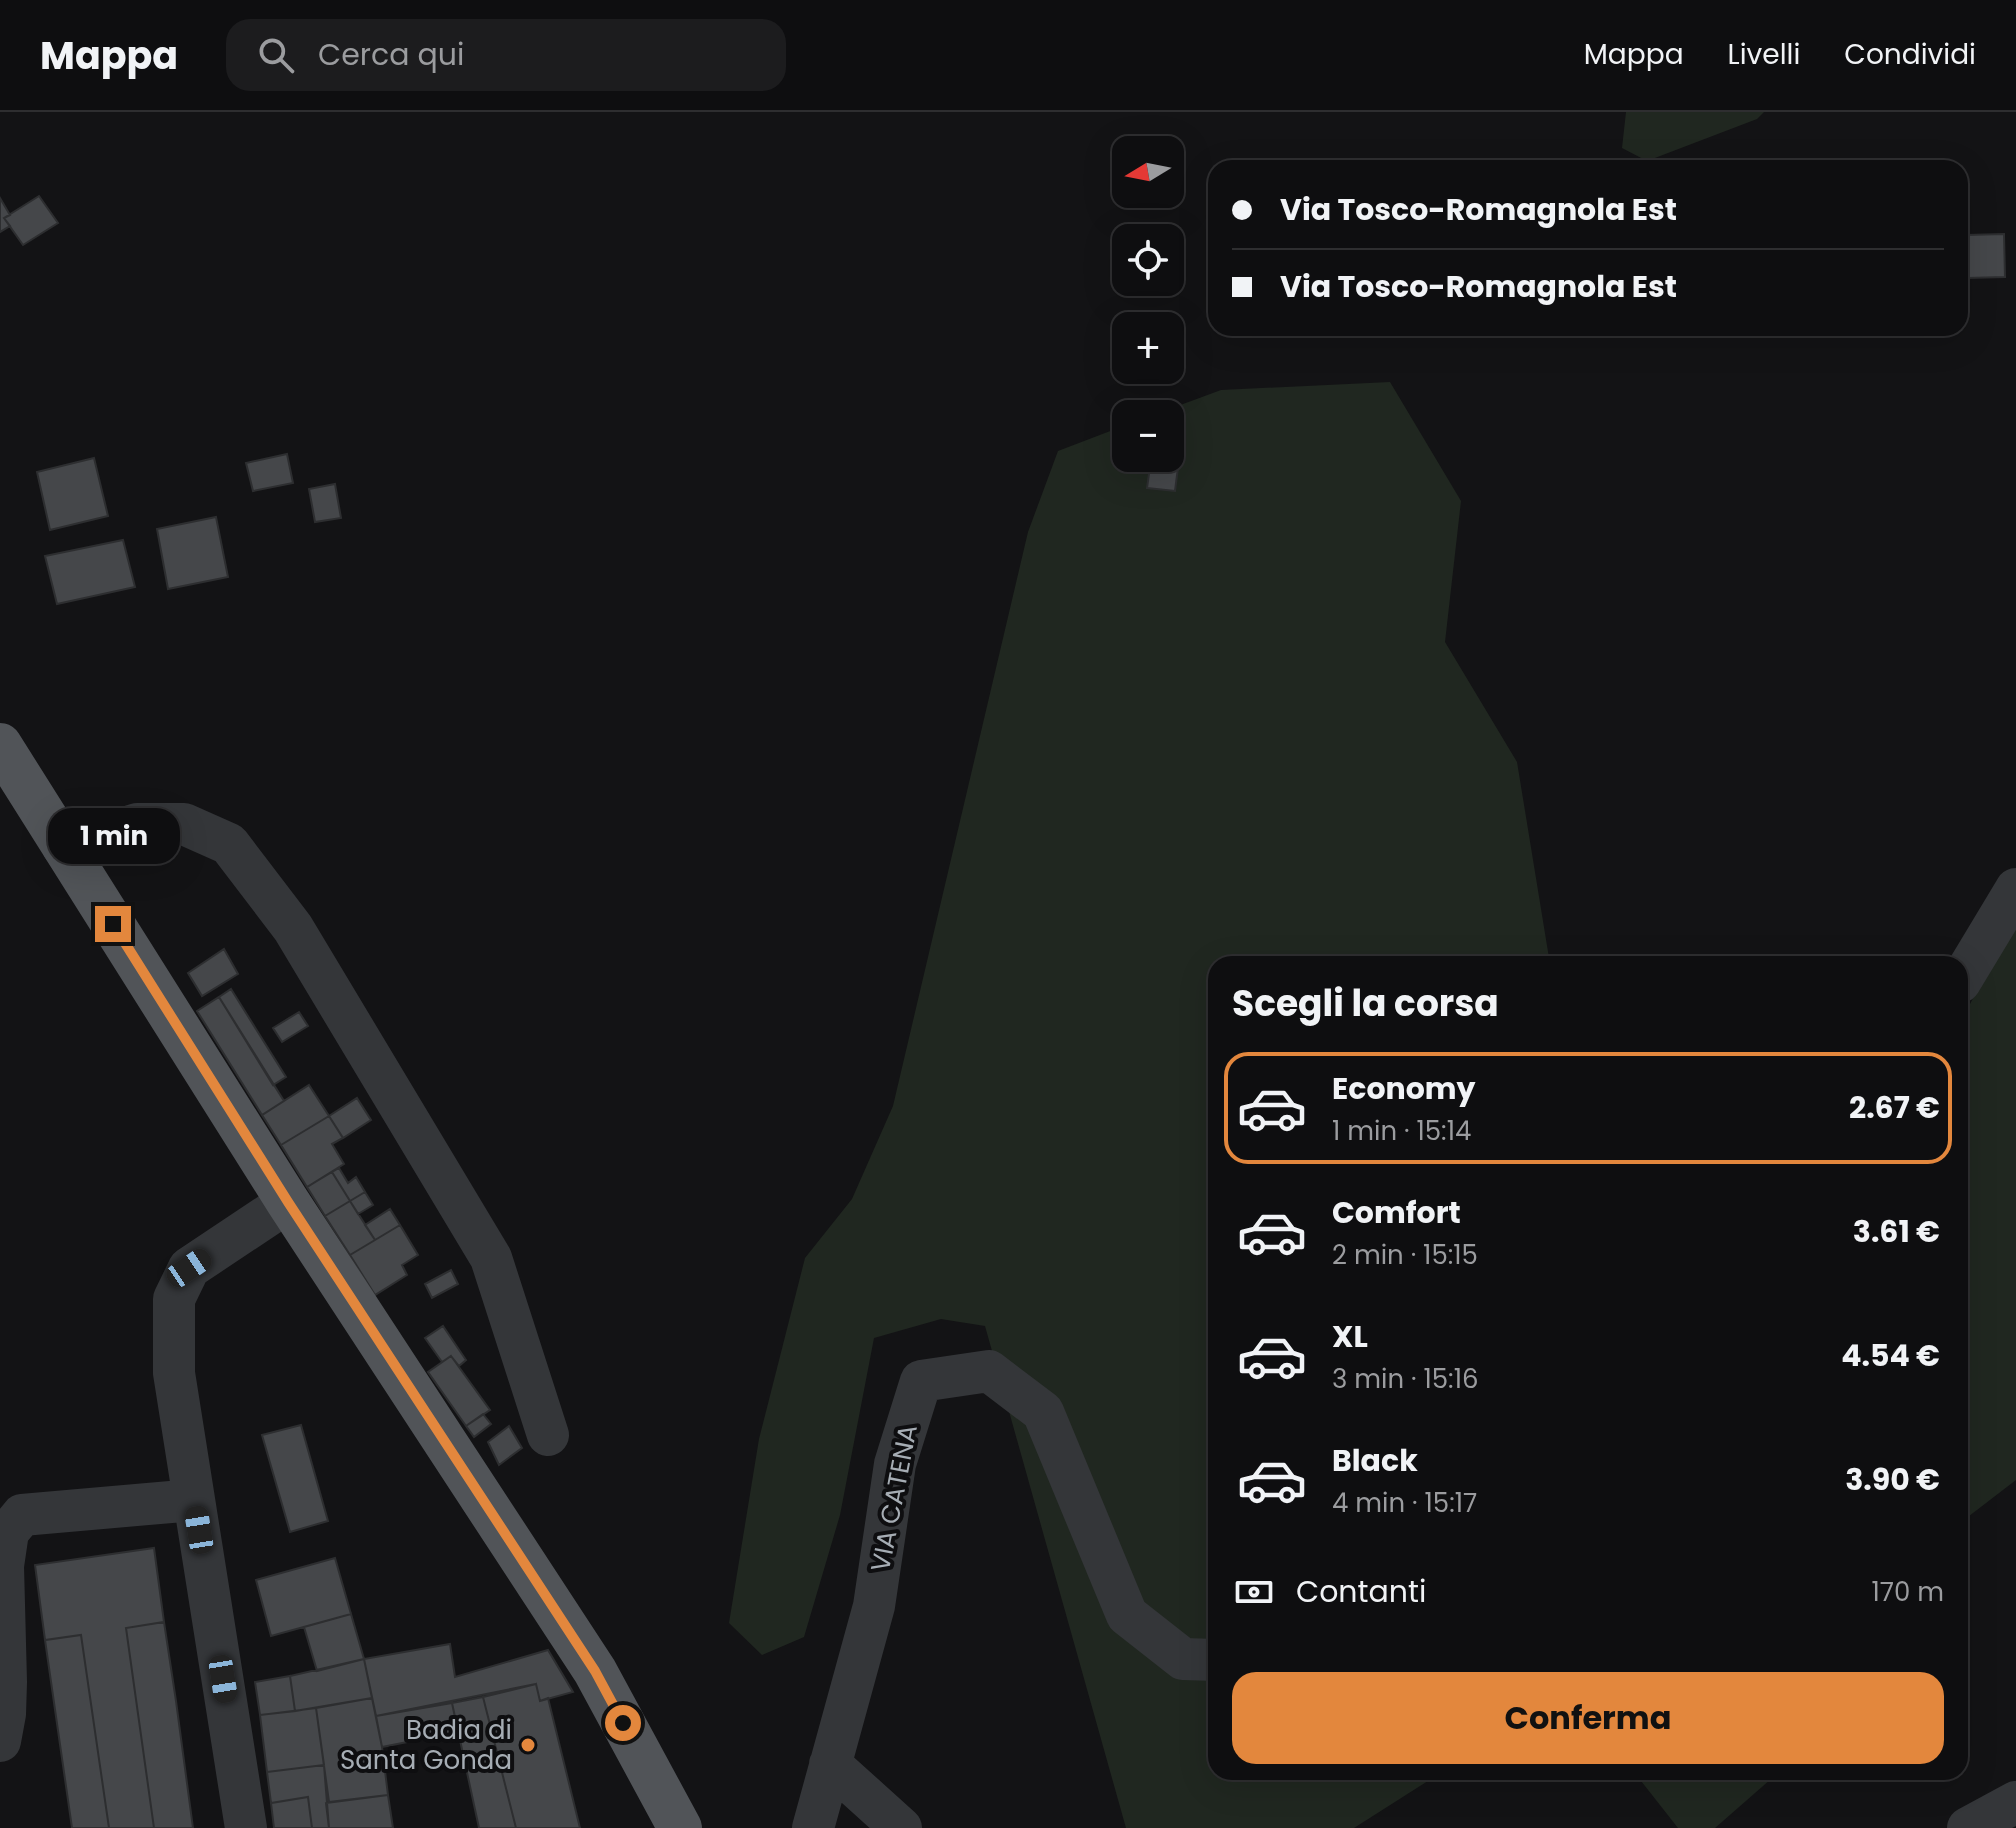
<!DOCTYPE html>
<html lang="it">
<meta charset="utf-8">
<style>
:root{--surface:#0e0e10;--page:#1c1c1e;--text:#f1f3f6;--muted:#9b9c9f;--line:#2e2e30;--accent:#e3873d}
body{margin:0;font-family:Poppins,sans-serif;background:var(--page);color:var(--text);height:100vh;display:flex;flex-direction:column;font-size:30px;white-space:nowrap}
*{box-sizing:border-box;margin:0}
p{font-size:26px;color:var(--muted)}
.icon{flex:none;width:44px;height:44px;fill:none;stroke:currentColor;stroke-width:2;stroke-linecap:round;stroke-linejoin:round}
.map{position:relative;flex:1;overflow:hidden}
.drawer{position:absolute;left:1208px;top:844px;width:760px;height:824px;display:flex;flex-direction:column;background:var(--surface);border-radius:24px;box-shadow:0 8px 32px #0002,0 0 0 2px var(--line)}
.drawer>*{flex:none}
.banner{position:absolute;left:1208px;top:48px;width:760px;height:176px;border-radius:24px;box-shadow:0 8px 32px #0002,0 0 0 2px var(--line);display:grid;align-content:center;height:176px;padding:0 24px;background:var(--surface)}
.needle{width:52px;rotate:260deg}
.buttons{position:absolute;left:1112px;top:24px;display:grid;gap:16px}
.buttons a{display:grid;place-items:center;width:72px;height:72px;border-radius:16px;background:var(--surface);box-shadow:0 8px 32px #0002,0 0 0 2px var(--line);font-size:40px}
.end{position:absolute;width:36px;height:36px;margin:-18px;border:10px solid #e3873d;background:#111;box-shadow:0 0 0 4px #111}
.from{border-radius:50%}
.bubble{position:absolute;height:56px;border-radius:24px;background:var(--surface);box-shadow:0 8px 32px #0002,0 0 0 2px var(--line);font-size:26px;font-weight:700;line-height:56px;text-align:center}
.car{position:absolute;width:24px;height:48px;margin:-24px -12px;border-radius:10px;box-shadow:0 0 6px 2px #0007;background:linear-gradient(#222 24%,#8ab4d8 0 40%,#222 0 76%,#8ab4d8 0 86%,#222 0)}
.banner b{display:flex;align-items:center;gap:28px;height:76px;font-size:30px}
.banner b+b{border-top:2px solid var(--line)}
.banner i{width:20px;height:20px;background:var(--text)}
ul{padding:0;list-style:none}
li{display:flex;align-items:center;gap:24px;height:112px;margin:0 16px 12px;padding:0 8px;border:4px solid transparent;border-radius:24px}
li div{flex:1}
li b{display:block;font-size:30px}
li em{font-style:normal;font-weight:700}
li.on{border-color:var(--accent)}
li>.icon{width:72px;height:72px;stroke-width:1.5}
h2{padding:0 24px;font-size:36px;line-height:96px}
.pay{display:flex;align-items:center;gap:20px;height:88px;padding:0 24px;font-size:30px}
.pay p{margin-inline-start:auto}
.button{display:flex;gap:16px;margin-top:auto;padding:16px 24px}
.button a{flex:1;height:92px;border-radius:24px;background:var(--accent);color:#111;font-size:32px;font-weight:700;line-height:92px;text-align:center}
header{display:flex;align-items:center;gap:48px;box-sizing:border-box;height:112px;padding:0 40px;background:var(--surface);border-bottom:2px solid var(--line)}
header strong{font-size:38px}
nav{display:flex;gap:44px;margin-inline-start:auto;font-size:28px}
.search{width:560px;height:72px;background:var(--page);display:flex;align-items:center;gap:20px;box-sizing:border-box;padding:0 28px;border-radius:24px;color:var(--muted);font-size:30px}
.map>svg:first-child{display:block}
.green{fill:#202720}
.building{fill:#45474a;stroke:#2d2e30;stroke-width:2}
.lines{fill:none;stroke-linecap:round;stroke-linejoin:round}
.minor{stroke:#343639;stroke-width:42}
.major{stroke:#515458;stroke-width:44}
.route{stroke:#e3873d;stroke-width:10}
.poi-dot{fill:#e3873d;stroke:#0e0e10;stroke-width:3}
.labels{text-anchor:middle;dominant-baseline:central;stroke-width:8;stroke-linejoin:round;paint-order:stroke}
.street-label{font-size:26px;fill:#a6adb4;stroke:#0e0e10}
.poi-label{font-size:26px;fill:#a6adb4;stroke:#0e0e10;text-anchor:end}
</style>
<header>
<strong>Mappa</strong>
<div class="search"><svg class="icon" aria-label="search" viewBox="0 0 24 24"><circle cx="10" cy="10" r="6"/><path d="M15 15l6 6"/></svg>Cerca qui</div>
<nav><a>Mappa</a><a>Livelli</a><a>Condividi</a></nav>
</header>
<div class="map">
<svg width="2016" height="1716" viewBox="0 0 2016 1716">
<rect width="100%" height="100%" fill="#131315"/>
<path class="green" d="M1626,0H1764L1757,7L1647,49L1622,36Z
M1390,270L1461,389L1445,530L1517,650L1550,852H1216V1660H1442L1354,1716H1126L985,1214L941,1207L874,1226L840,1403L804,1525L762,1543L729,1511L759,1327L805,1146L852,1087L893,994L1028,420L1058,339L1126,313V346H1170V302H1156L1221,278Z
M2016,801V1368L1960,1411V912Z
M1634,1660H1779L1715,1716H1678Z"/>
<path class="building" d="M39,84L58,111L23,133L4,106Z
M0,86L10,103L4,106L10,114L0,120Z
M2004,122L2005,165L1967,166L1966,123Z
M287,342L293,371L253,379L246,351Z
M94,346L108,404L50,418L37,360Z
M1151,347L1179,348L1175,379L1147,376Z
M335,372L341,406L315,410L309,377Z
M216,405L228,465L168,477L157,417Z
M123,428L135,475L57,492L45,444Z
M224,837L238,862L202,884L188,861Z
M231,877L286,965L273,973L219,885Z
M219,885L284,989L262,1003L197,899Z
M299,900L308,914L282,930L273,916Z
M309,973L329,1004L281,1033L262,1003Z
M357,986L371,1008L343,1026L329,1004Z
M329,1004L343,1026L332,1032L344,1052L307,1075L281,1033Z
M339,1056L348,1071L356,1065L365,1080L350,1089L332,1060Z
M332,1060L350,1089L325,1104L307,1075Z
M365,1080L373,1093L358,1102L350,1089Z
M350,1089L375,1128L350,1143L325,1104Z
M390,1097L400,1113L375,1128L365,1113Z
M400,1113L418,1143L402,1153L407,1163L375,1183L350,1143Z
M451,1158L458,1172L432,1186L425,1172Z
M443,1214L466,1248L459,1254L451,1244L442,1250L425,1226Z
M451,1244L490,1298L466,1314L428,1260Z
M483,1302L491,1312L474,1325L466,1314Z
M301,1313L328,1409L290,1420L262,1323Z
M509,1314L522,1336L499,1353L488,1330Z
M154,1436L164,1510L126,1516L154,1716H109L81,1523L45,1528L35,1453Z
M335,1446L351,1502L271,1524L256,1468Z
M351,1502L364,1547L317,1559L304,1515Z
M164,1510L176,1589L193,1716H154L126,1516Z
M81,1523L109,1716H72L45,1528Z
M450,1532L455,1565L548,1538L573,1580L540,1589L536,1572L376,1604L364,1547Z
M364,1547L372,1586L295,1599L290,1564Z
M290,1564L295,1599L260,1603L255,1570Z
M536,1572L540,1589L548,1586L580,1716H516L483,1585Z
M483,1585L516,1716H479L452,1591Z
M372,1586L382,1635L388,1683L329,1690L316,1596Z
M452,1591L458,1620L382,1635L376,1604Z
M316,1596L324,1653L267,1660L260,1603Z
M324,1653L329,1716H312L308,1685L271,1691L267,1660Z
M388,1683L393,1716H329L326,1691Z
M308,1685L312,1716H274L271,1691Z"/>
<g class="lines">
<path class="minor" d="M63,735L137,712H184L229,732L293,816L491,1146L548,1323
M1960,870L2016,777
M0,1629L5,1602L6,1570L3,1454L8,1420L22,1403L194,1388
M830,1652L901,1716
M246,1716L174,1261V1187L189,1156L288,1090
M813,1716L874,1494L895,1352L921,1269L989,1259L1043,1300L1127,1503L1183,1547L1216,1548
M1968,1716L2016,1690"/>
<path class="major" d="M0,633L288,1090L595,1559L680,1716"/>
</g>
<g class="lines">
<path class="route" d="M113,812L288,1090L595,1559L623,1611"/>
</g>
<circle class="poi-dot" cx="528" cy="1633" r="8"/>
<g class="labels">
<g class="street-label">
<text transform="translate(894 1386) rotate(-79)">VIA CATENA</text>
</g>
<g class="poi-label">
<text x="512" y="1618">Badia di<tspan x="512" dy="30">Santa Gonda</tspan></text>
</g>
</g>
</svg>
<div class="buttons">
<a><svg class="needle" viewBox="-14 -14 28 28"><path d="M0-13l5 13h-10z" fill="#e53935"/><path d="M0 13l5-13h-10z" fill="#9b9c9f"/></svg></a>
<a><svg class="icon" aria-label="locate" viewBox="0 0 24 24"><circle cx="12" cy="12" r="6"/><path d="M12 2v4M12 18v4M2 12h4M18 12h4"/></svg></a>
<a>+</a>
<a>−</a>
</div>
<i class="end from" style="left:623px;top:1611px"></i>
<i class="end" style="left:113px;top:812px"></i>
<div class="bubble" style="left:48px;top:696px;width:132px">1 min</div>
<i class="car" style="left:189px;top:1156px;rotate:56deg"></i>
<i class="car" style="left:199px;top:1418px;rotate:351deg"></i>
<i class="car" style="left:223px;top:1567px;rotate:171deg"></i>
<div class="banner">
<b><i class="from"></i>Via Tosco-Romagnola Est</b>
<b><i></i>Via Tosco-Romagnola Est</b>
</div>
<section class="drawer">
<h2>Scegli la corsa</h2>
<ul>
<li class="on"><svg class="icon" aria-label="car" viewBox="0 0 24 24"><path d="M5 17H2v-5l4-1 3-4h7l3 4 3 1v5h-3M9 17h6M6 11h13"/><circle cx="7" cy="17" r="2"/><circle cx="17" cy="17" r="2"/></svg><div><b>Economy</b><p>1 min · 15:14</p></div><em>2.67 €</em></li>
<li><svg class="icon" aria-label="car" viewBox="0 0 24 24"><path d="M5 17H2v-5l4-1 3-4h7l3 4 3 1v5h-3M9 17h6M6 11h13"/><circle cx="7" cy="17" r="2"/><circle cx="17" cy="17" r="2"/></svg><div><b>Comfort</b><p>2 min · 15:15</p></div><em>3.61 €</em></li>
<li><svg class="icon" aria-label="car" viewBox="0 0 24 24"><path d="M5 17H2v-5l4-1 3-4h7l3 4 3 1v5h-3M9 17h6M6 11h13"/><circle cx="7" cy="17" r="2"/><circle cx="17" cy="17" r="2"/></svg><div><b>XL</b><p>3 min · 15:16</p></div><em>4.54 €</em></li>
<li><svg class="icon" aria-label="car" viewBox="0 0 24 24"><path d="M5 17H2v-5l4-1 3-4h7l3 4 3 1v5h-3M9 17h6M6 11h13"/><circle cx="7" cy="17" r="2"/><circle cx="17" cy="17" r="2"/></svg><div><b>Black</b><p>4 min · 15:17</p></div><em>3.90 €</em></li>
</ul>
<div class="pay"><svg class="icon" aria-label="cash" viewBox="0 0 24 24"><path d="M3 7h18v10H3z"/><circle cx="12" cy="12" r="2"/></svg>Contanti<p>170 m</p></div>
<div class="button"><a>Conferma</a></div>
</section>
</div>
